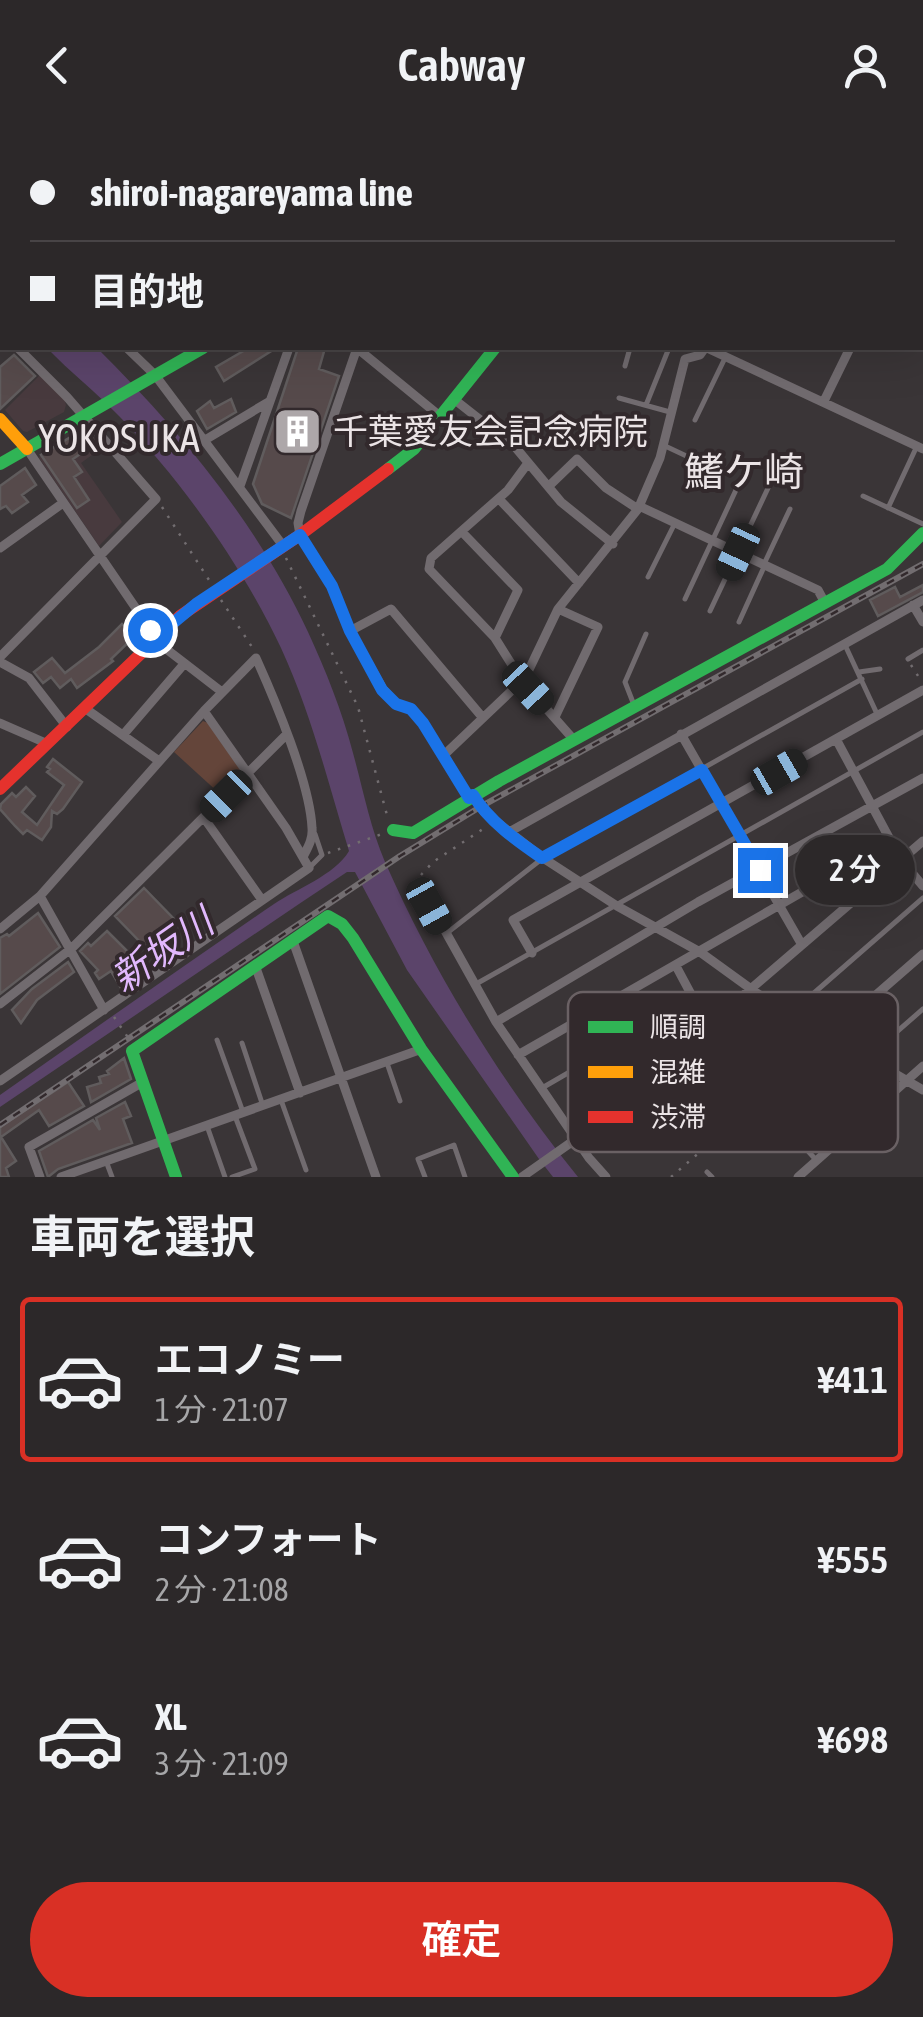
<!DOCTYPE html>
<html lang="ja">
<meta charset="utf-8">
<style>
:root{--surface:#2c2829;--page:#343031;--text:#f1f3f6;--muted:#a6a6a8;--line:#484446;--accent:#d93025}
body{margin:0;font-family:"Asap Condensed","Noto Sans JP",sans-serif;background:var(--page);color:var(--text);height:100vh;display:flex;flex-direction:column;font-size:38px;white-space:nowrap}
*{box-sizing:border-box;margin:0}
p{font-size:32px;color:var(--muted)}
.icon{flex:none;width:55px;height:55px;fill:none;stroke:currentColor;stroke-width:2;stroke-linecap:round;stroke-linejoin:round}
.map{position:relative;height:1047px;overflow:hidden}
.panel{display:flex;flex-direction:column;background:var(--surface);flex:1}
.panel>*{flex:none}
.top-card{position:absolute;left:0px;top:0px;width:925px;height:220px;box-shadow:0 10px 40px #0002,0 0 0 2px var(--line);display:grid;align-content:center;height:220px;padding:0 30px;background:var(--surface)}
.end{position:absolute;width:45px;height:45px;margin:-22px;border:12px solid #1a73e8;background:#fff;box-shadow:0 0 0 5px #fff}
.from{border-radius:50%}
.bubble{position:absolute;height:70px;border-radius:35px;background:var(--surface);box-shadow:0 10px 40px #0002,0 0 0 2px var(--line);font-size:32px;font-weight:600;line-height:70px;text-align:center}
.car{position:absolute;width:30px;height:60px;margin:-30px -15px;border-radius:12px;box-shadow:0 0 8px 2px #0007;background:linear-gradient(#222 24%,#8ab4d8 0 40%,#222 0 76%,#8ab4d8 0 86%,#222 0)}
.top-card b{display:flex;align-items:center;gap:35px;height:95px;font-size:38px}
.top-card b+b{border-top:2px solid var(--line)}
.top-card i{width:25px;height:25px;background:var(--text)}
ul{padding:0;list-style:none}
li{display:flex;align-items:center;gap:30px;height:165px;margin:0 20px 15px;padding:0 10px;border:5px solid transparent;border-radius:10px}
li div{flex:1}
li b{display:block;font-size:38px}
li em{font-style:normal;font-weight:600}
li.current{border-color:var(--accent)}
li>.icon{width:90px;height:90px;stroke-width:1.5}
h2{padding:0 30px;font-size:45px;line-height:120px}
.action{display:flex;gap:20px;margin-top:auto;padding:20px 30px}
.action a{flex:1;height:115px;border-radius:60px;background:var(--accent);color:#fff;font-size:40px;font-weight:600;line-height:115px;text-align:center}
header{display:flex;justify-content:space-between;align-items:center;height:130px;padding:0 30px;background:var(--surface);font-size:45px;font-weight:600}
.map>svg:first-child{display:block}
.built{fill:#483a3e}
.green{fill:#64453a}
.water{fill:#5b446a}
.building{fill:#564a4b;stroke:#605c5d;stroke-width:2.5}
.lines{fill:none;stroke-linecap:round;stroke-linejoin:round}
.path{stroke:#726d70;stroke-width:2.5;stroke-dasharray:2.5 8;stroke-linecap:butt}
.lane{stroke:#716b6f;stroke-width:5}
.street{stroke:#716b6f;stroke-width:9}
.fast{stroke:#30b455;stroke-width:12}
.slow{stroke:#ff9f0a;stroke-width:12}
.jam{stroke:#e5322d;stroke-width:12}
.rail-casing{stroke:#726d70;stroke-width:6}
.rail{stroke:#32292c;stroke-width:2.5;stroke-dasharray:8;stroke-linecap:butt}
.route{stroke:#1a73e8;stroke-width:12}
.labels{text-anchor:middle;dominant-baseline:central;stroke-width:8;stroke-linejoin:round;paint-order:stroke}
.poi-label{font-size:35px;fill:#ebe4e6;stroke:#32292c;text-anchor:start}
.water-label{font-size:38px;font-style:italic;fill:#e1b8fd;stroke:#32292c}
.quarter-label{font-size:40px;fill:#ebe4e6;stroke:#32292c}
.key{fill:#32292c;stroke:#6a6164;stroke-width:2.5}
.key-label{font-size:28px;fill:#ebe4e6}
</style>
<header><svg class="icon" aria-label="back" viewBox="0 0 24 24"><path d="M15 5l-7 7 7 7"/></svg>Cabway<svg class="icon" aria-label="person" viewBox="0 0 24 24"><circle cx="12" cy="8" r="4"/><path d="M4 21q1-7 8-7t8 7"/></svg></header>
<div class="map">
<svg width="923" height="1047" viewBox="0 0 923 1047">
<rect width="100%" height="100%" fill="#3a3537"/>
<path class="built" d="M41,244L63,266L66,275L64,282L27,302L23,301L5,280Z
M90,304L103,317L81,333L122,392L99,416L39,328L41,324L74,305Z"/>
<path class="green" d="M203,591L208,593L241,641L220,664L174,622Z"/>
<path class="water" d="M47,218H97C180,300 258,395 308,502C326,541 342,581 353,623C363,659 370,697 385,732C435,845 500,950 578,1047H553L539,1029L407,840L355,742H347C231,819 116,899 0,977V965C91,901 182,837 274,774C296,759 335,745 349,721C328,652 311,583 281,518C243,437 181,350 119,286C96,262 70,242 47,218Z"/>
<path class="building" d="M243,218H276L224,251L216,237L245,220Z
M298,218H325L319,239L339,246L291,388L262,374L253,354Z
M14,225L35,246L0,279V237Z
M231,269L236,282L207,299L197,281L210,271L214,278Z
M89,304L96,313L73,329L82,342L74,347L89,370L77,378L41,325L74,305Z
M25,338L36,355L22,365L28,372L12,383L6,376L0,379V356Z
M923,455V462L878,486L870,470L895,457L900,467Z
M122,494L135,506L111,529L113,531L77,558L71,549L60,558L51,547L43,553L34,542L52,528L65,543L99,517Z
M53,629L82,652L63,679L57,684L52,681L51,697L42,710L27,700L23,704L15,696L0,679L1,674L12,663L16,667L26,657L35,666L22,682L37,695L64,655L47,642L50,639L47,637Z
M144,758L174,789L145,817L115,786Z
M38,783L60,817L0,864V808L7,804L9,806Z
M107,801L134,828L139,825L148,839L121,858L111,841L99,849L95,843L98,840L80,821L88,813L91,816Z
M68,832L74,842L37,870L21,893L12,880L32,859Z
M124,928L131,949L91,972L87,957L101,953L99,947L109,944L107,941Z
M68,952L84,976L49,996L39,980L1,1007L16,1031L6,1038L9,1047H0V997Z
M125,972L131,986L123,989L132,1013L58,1039L48,1047L39,1021L93,990L100,1000L96,988Z"/>
<g class="lines">
<path class="path" d="M162,377L209,450
M286,428L358,577L388,689
M221,470L252,517
M911,535L920,549
M328,723L382,704
M421,745L433,732L486,697
M114,887L129,909
M671,1047L825,914"/>
<path class="lane" d="M625,236L630,218
M619,268L670,282
M646,275L669,218
M695,290L726,226
M663,315L697,331
M863,366L923,394
M888,378L917,316
M764,434L790,379
M648,447L675,393
M685,469L743,345
M710,481L769,356
M739,492L764,437
M845,515L878,586
M908,529L923,520
M859,542L880,539
M634,575L625,552L646,504
M310,737L322,725L315,704
M447,803L543,728L862,549
M476,854L923,602
M724,880L774,939
M791,883L923,768
M702,902L751,959
M217,910L243,982
M242,913L263,976
M674,926L721,979
M869,926L923,879
M387,933L400,971
M644,951L693,1007
M542,958L694,870
M793,959L839,1011
M281,970L306,1040
M771,980L817,1031
M207,996L225,1047
M106,1031L112,1047
M707,1042L712,1047
M232,1047L255,1039L235,986
M425,1047L418,1029L454,1015L465,1047"/>
<path class="street" d="M25,0L27,2
M118,0L120,2
M213,0L215,2
M473,0L474,2
M297,2L302,0
M420,2L425,0
M922,90L923,89
M0,91L2,94
M0,200L2,202
M127,218L155,245L284,417
M357,218L301,381L298,393L300,405L332,456L350,501L383,559L396,574L411,579L423,593L469,668
M360,218L358,219L441,287
M707,218L923,319
M455,270L516,318L561,372L613,414
M824,271L850,218
M205,310L270,271
M27,319L161,515L222,562
M528,333L508,360L431,428L429,439L495,508L522,551L574,610
M240,356L289,218
M549,356L577,329L606,358L638,379
M499,369L579,453
M639,376L818,460L825,473
M463,403L518,460L495,508
M0,418L63,373
M913,475L923,492
M350,501L391,479L483,588
M0,527L156,369L67,267L18,218
M0,532L29,548L67,597
M86,579L159,631
M555,587L598,497L558,479
M0,593L48,614
M681,604L802,815
M123,605L184,534
M836,609L901,730L923,756
M444,625L525,548L558,479L638,379L660,328L685,229L700,225L705,218
M473,665L484,682L543,728L617,776L700,822L758,864L923,960
M204,688L262,770
M509,702L923,470
M420,756L496,892L589,1028L606,1047
M40,766L104,880
M0,799L40,766L204,581L256,528C275,570 310,653 312,698C313,709 308,717 303,727
M293,811L376,1047
M532,823L513,790L923,560
M255,835L300,963
M676,836L707,894
M0,874L72,818L287,604
M496,892L698,772L923,648
M830,905L923,824
M518,925L891,711
M0,951L309,738L286,698L204,581
M40,1047L29,1017L143,952
M61,1047L422,919
M522,1047L576,1009L923,711
M798,1047L923,936"/>
<path class="fast" d="M0,334L203,218
M388,339L414,319L495,218
M393,700L413,703L499,651L887,439L923,403
M176,1047L132,921L328,786L342,794L353,808L421,919L513,1047"/>
<path class="slow" d="M779,0L785,2
M922,189H923
M0,289L27,319"/>
<path class="jam" d="M363,0V2
M577,2L582,0
M0,659L180,486L300,405L388,339"/>
<defs>
<path id="rail" d="M0,995L400,726L480,677L923,434"/>
</defs>
<use href="#rail" class="rail-casing"/>
<use href="#rail" class="rail"/>
</g>
<g class="lines">
<path class="route" d="M150,500L155,508L196,474L300,405L332,456L350,501L382,560L396,574L411,579L423,593L469,668L473,665C489,691 517,711 542,728L702,640L760,740"/>
</g>
<defs>
<symbol id="building-square" viewBox="-11 -11 22 22"><rect x="-9" y="-9" width="18" height="18" rx="4" fill="#ada7a9" stroke="#32292c"/><path d="M-4-6H4V6H1V3H-1V6H-4ZM-2.5-4.3h1.7v1.8h-1.7ZM.8-4.3h1.7v1.8H.8ZM-2.5-1h1.7V.8h-1.7ZM.8-1h1.7V.8H.8Z" fill="#fff"/></symbol>
</defs>
<g fill-rule="evenodd">
<use href="#building-square" x="270" y="274" width="55" height="55"/>
</g>
<g class="labels">
<g class="poi-label">
<text x="333" y="301">千葉愛友会記念病院</text>
</g>
<g class="water-label">
<text transform="translate(162 820) rotate(-35)">新坂川</text>
</g>
<g class="quarter-label">
<text x="119" y="307">YOKOSUKA</text>
<text x="744" y="341">鰭ケ崎</text>
</g>
</g>
<rect x="568" y="862" width="330" height="160" rx="15" class="key"/>
<rect x="588" y="891" width="45" height="12" fill="#30b455"/>
<rect x="588" y="936" width="45" height="12" fill="#ff9f0a"/>
<rect x="588" y="981" width="45" height="12" fill="#e5322d"/>
<g class="key-label">
<text x="650" y="907">順調</text>
<text x="650" y="952">混雑</text>
<text x="650" y="997">渋滞</text>
</g>
</svg>
<i class="end from" style="left:150px;top:500px"></i>
<i class="end" style="left:760px;top:740px"></i>
<div class="bubble" style="left:795px;top:705px;width:120px">2 分</div>
<i class="car" style="left:738px;top:422px;rotate:205deg"></i>
<i class="car" style="left:528px;top:558px;rotate:137deg"></i>
<i class="car" style="left:779px;top:642px;rotate:60deg"></i>
<i class="car" style="left:226px;top:666px;rotate:225deg"></i>
<i class="car" style="left:429px;top:776px;rotate:151deg"></i>
<div class="top-card">
<b><i class="from"></i>shiroi-nagareyama line</b>
<b><i></i>目的地</b>
</div>
</div>
<section class="panel">
<h2>車両を選択</h2>
<ul>
<li class="current"><svg class="icon" aria-label="car" viewBox="0 0 24 24"><path d="M5 17H2v-5l4-1 3-4h7l3 4 3 1v5h-3M9 17h6M6 11h13"/><circle cx="7" cy="17" r="2"/><circle cx="17" cy="17" r="2"/></svg><div><b>エコノミー</b><p>1 分 · 21:07</p></div><em>¥411</em></li>
<li><svg class="icon" aria-label="car" viewBox="0 0 24 24"><path d="M5 17H2v-5l4-1 3-4h7l3 4 3 1v5h-3M9 17h6M6 11h13"/><circle cx="7" cy="17" r="2"/><circle cx="17" cy="17" r="2"/></svg><div><b>コンフォート</b><p>2 分 · 21:08</p></div><em>¥555</em></li>
<li><svg class="icon" aria-label="car" viewBox="0 0 24 24"><path d="M5 17H2v-5l4-1 3-4h7l3 4 3 1v5h-3M9 17h6M6 11h13"/><circle cx="7" cy="17" r="2"/><circle cx="17" cy="17" r="2"/></svg><div><b>XL</b><p>3 分 · 21:09</p></div><em>¥698</em></li>
</ul>
<div class="action"><a>確定</a></div>
</section>
